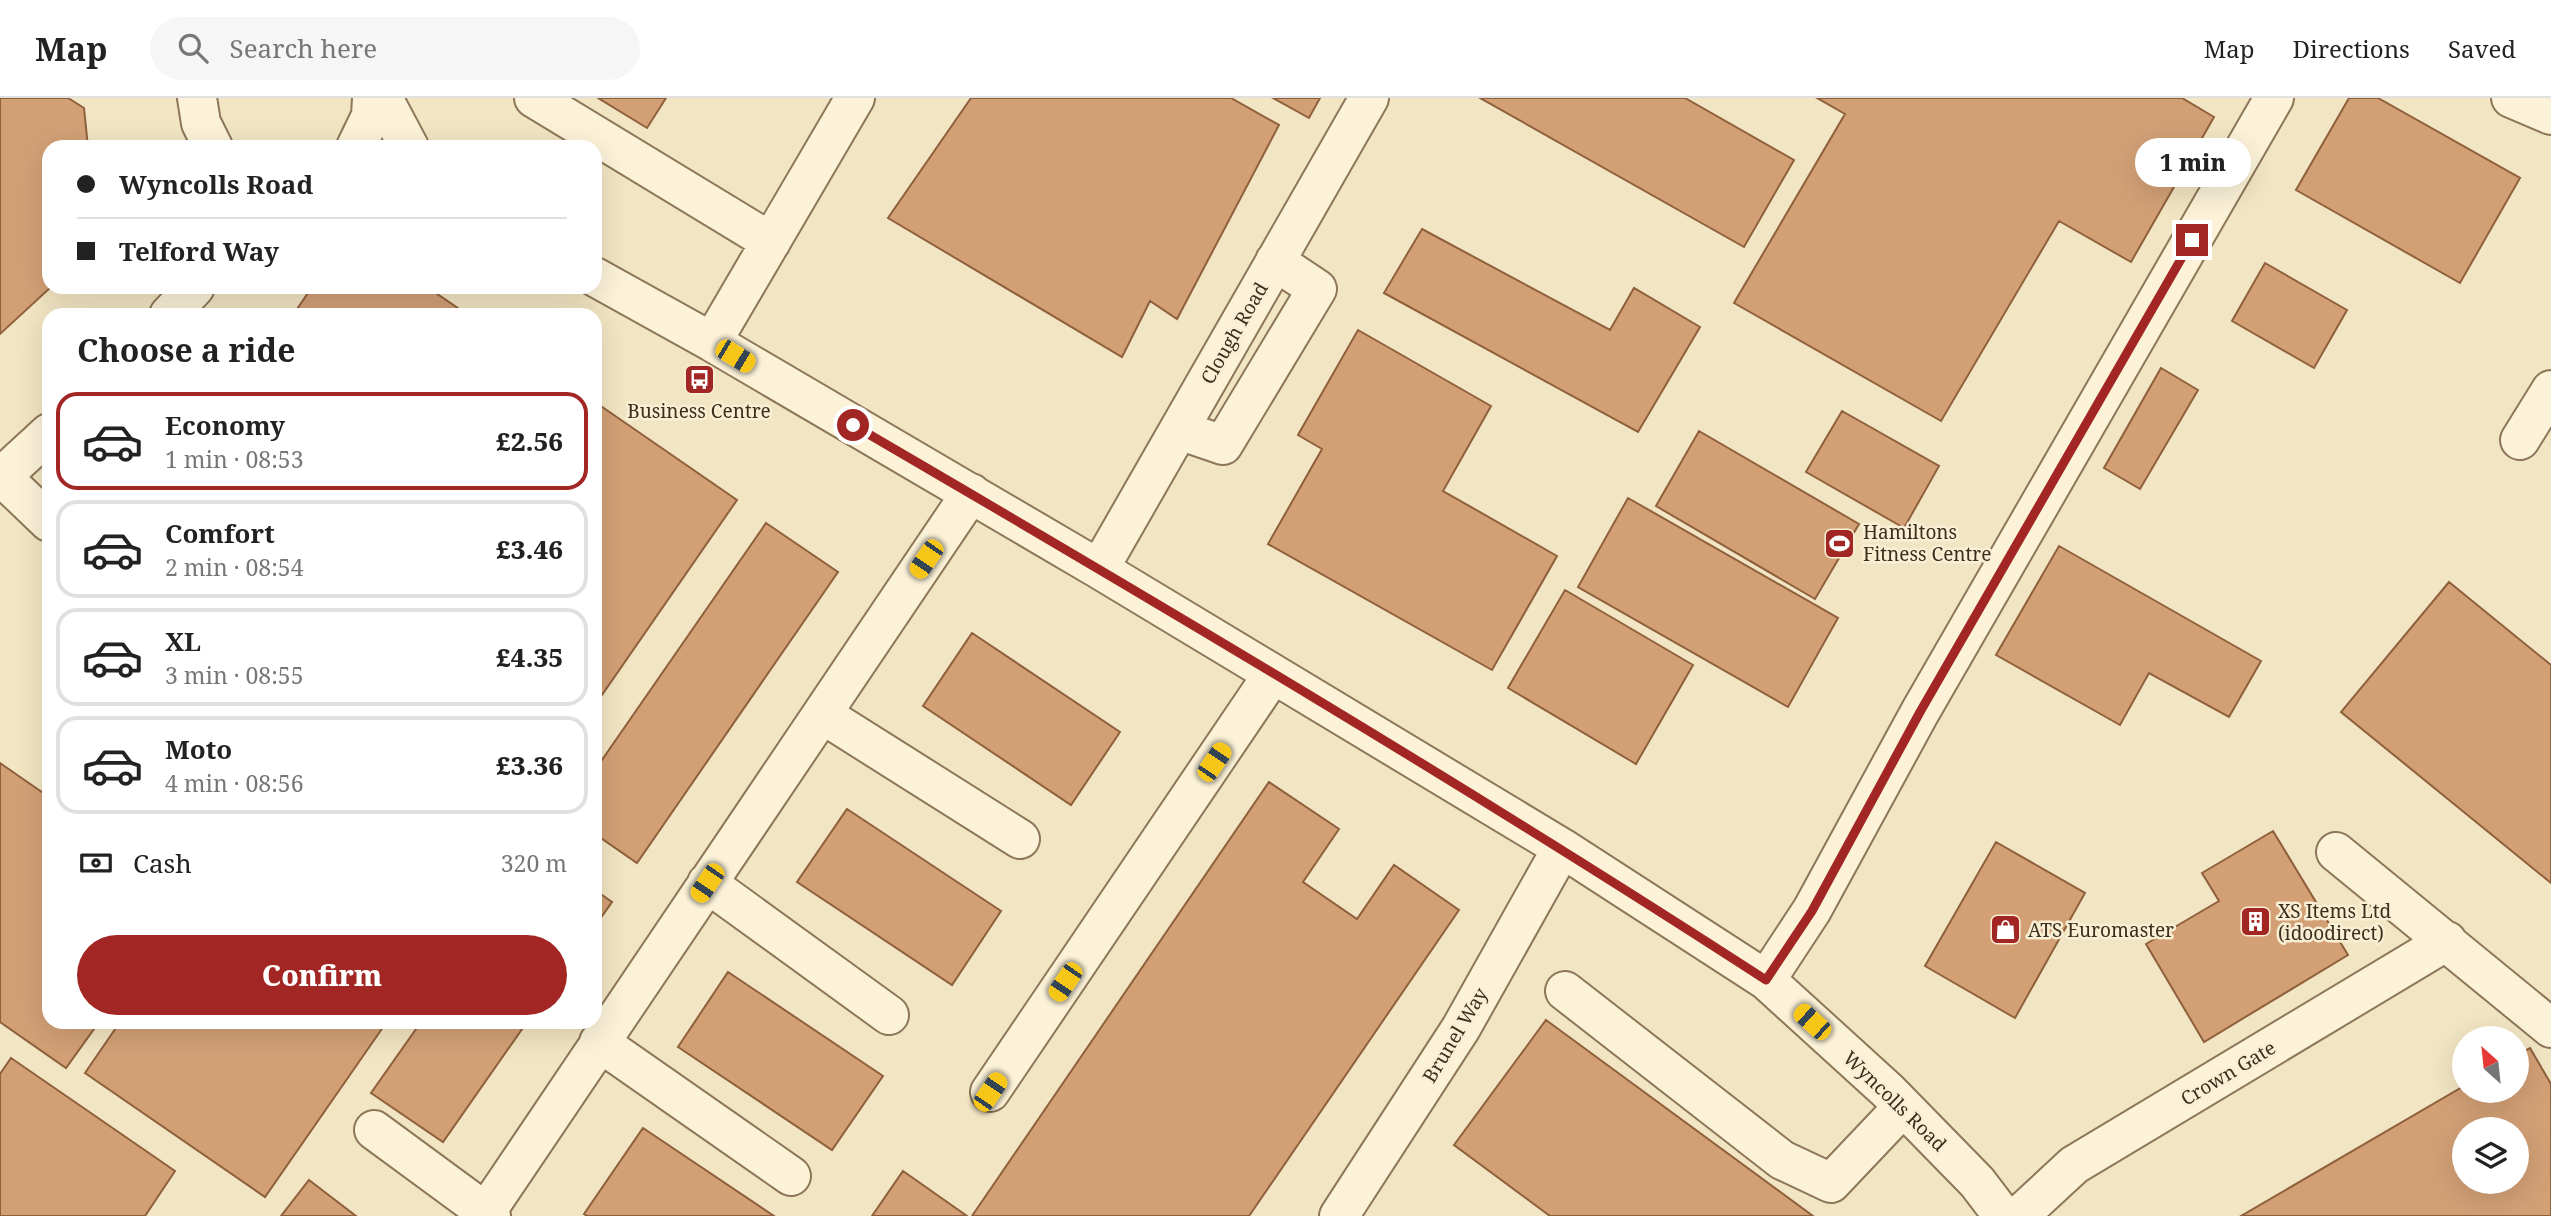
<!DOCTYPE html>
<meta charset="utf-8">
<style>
:root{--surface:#fff;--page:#f6f6f6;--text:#222;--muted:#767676;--line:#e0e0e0;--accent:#a22623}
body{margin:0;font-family:"Noto Serif",serif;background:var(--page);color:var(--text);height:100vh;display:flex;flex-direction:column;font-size:26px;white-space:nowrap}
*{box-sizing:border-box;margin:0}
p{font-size:23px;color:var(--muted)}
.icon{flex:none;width:38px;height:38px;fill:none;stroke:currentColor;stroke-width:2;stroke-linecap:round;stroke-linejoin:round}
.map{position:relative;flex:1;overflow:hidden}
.details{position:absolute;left:42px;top:210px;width:560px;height:721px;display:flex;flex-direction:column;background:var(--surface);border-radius:21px;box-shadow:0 7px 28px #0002}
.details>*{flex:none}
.hud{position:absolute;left:42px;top:42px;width:560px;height:154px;border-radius:21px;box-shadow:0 7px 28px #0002;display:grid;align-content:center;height:154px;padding:0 35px;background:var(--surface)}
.needle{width:46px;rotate:333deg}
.fabs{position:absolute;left:2452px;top:928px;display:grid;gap:14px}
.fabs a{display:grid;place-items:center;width:77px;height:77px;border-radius:50%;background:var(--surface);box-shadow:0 7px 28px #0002;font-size:35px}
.end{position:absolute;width:32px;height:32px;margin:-16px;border:9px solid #a22623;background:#fff;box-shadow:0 0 0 4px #fff}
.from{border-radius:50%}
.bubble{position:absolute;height:49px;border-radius:24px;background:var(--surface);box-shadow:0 7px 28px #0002;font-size:23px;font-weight:800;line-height:49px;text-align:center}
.car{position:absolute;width:21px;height:42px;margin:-21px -10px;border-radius:9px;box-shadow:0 0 5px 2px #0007;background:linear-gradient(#f5c518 24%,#345 0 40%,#f5c518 0 76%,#345 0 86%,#f5c518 0)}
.hud b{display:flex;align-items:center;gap:24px;height:66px;font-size:26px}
.hud b+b{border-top:2px solid var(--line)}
.hud i{width:18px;height:18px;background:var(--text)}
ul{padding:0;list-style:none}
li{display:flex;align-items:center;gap:21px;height:98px;margin:0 14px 10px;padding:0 21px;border:4px solid var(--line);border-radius:21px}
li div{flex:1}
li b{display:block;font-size:26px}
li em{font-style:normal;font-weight:800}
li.selected{border-color:var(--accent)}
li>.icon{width:63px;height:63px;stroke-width:1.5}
h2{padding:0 35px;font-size:32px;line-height:84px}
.pay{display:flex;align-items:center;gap:18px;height:77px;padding:0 35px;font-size:26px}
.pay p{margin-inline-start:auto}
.button{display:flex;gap:14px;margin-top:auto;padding:14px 35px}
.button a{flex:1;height:80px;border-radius:42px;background:var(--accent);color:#fff;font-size:28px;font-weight:800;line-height:80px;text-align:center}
header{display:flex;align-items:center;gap:42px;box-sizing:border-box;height:98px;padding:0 35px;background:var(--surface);border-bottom:2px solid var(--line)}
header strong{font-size:33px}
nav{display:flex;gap:38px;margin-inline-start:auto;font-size:24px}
.search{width:490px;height:63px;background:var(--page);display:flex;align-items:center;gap:18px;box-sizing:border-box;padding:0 24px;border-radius:38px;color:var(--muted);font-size:26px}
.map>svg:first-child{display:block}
.building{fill:#d3a076;stroke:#8f603c;stroke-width:2;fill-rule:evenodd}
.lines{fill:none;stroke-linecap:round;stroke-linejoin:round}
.minor-casing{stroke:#8e7658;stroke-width:42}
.minor{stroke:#fbf2d8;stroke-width:38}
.route{stroke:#a22623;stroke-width:9}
.labels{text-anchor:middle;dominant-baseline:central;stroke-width:5;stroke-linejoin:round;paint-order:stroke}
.street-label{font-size:19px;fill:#3d2e1d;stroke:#f8efd4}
.poi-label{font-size:19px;fill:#3d2e1d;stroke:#f8efd4;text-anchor:start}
</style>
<header>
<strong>Map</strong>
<div class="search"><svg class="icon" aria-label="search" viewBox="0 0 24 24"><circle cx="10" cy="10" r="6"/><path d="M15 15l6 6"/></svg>Search here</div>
<nav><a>Map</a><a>Directions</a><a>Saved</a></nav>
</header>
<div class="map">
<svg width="2551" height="1118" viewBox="0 0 2551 1118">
<rect width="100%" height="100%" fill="#f2e5c3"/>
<path class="building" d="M0,0H68L84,10L88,49H49V189H51L0,236Z
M598,0H666L647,30Z
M971,0H1231L1279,27L1177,221L1150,203L1122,259L888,120Z
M1273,0H1320L1309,20Z
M1480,0H1685L1794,62L1744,149Z
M1817,0H2182L2214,19L2131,164L2059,123L1941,323L1734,205L1845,16Z
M2349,0H2378L2520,80L2460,185L2296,92Z
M1422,131L1610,232L1634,190L1700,229L1638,334L1384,195Z
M2265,165L2347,212L2314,270L2232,223Z
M312,189H427L468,217H293Z
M1358,232L1491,308L1443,393L1557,458L1492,572L1268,446L1322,351L1298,337Z
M2161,270L2198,292L2140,391L2104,370Z
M595,304L737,402L595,607Z
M1842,313L1939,368L1904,430L1806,374Z
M1699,333L1859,426L1815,501L1656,408Z
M1628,400L1838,520L1788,609L1578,489Z
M766,425L838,474L637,765L595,736V672Z
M2059,448L2261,563L2229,619L2149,575L2120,627L1996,557Z
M2449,484L2551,567V785L2341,614Z
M1565,492L1693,567L1636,666L1508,590Z
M972,535L1120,634L1071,707L923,608Z
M0,665L49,699V924H99L66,970L0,924Z
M1269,684L1339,731L1303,784L1357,821L1394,767L1459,812L1249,1118H972Z
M847,711L1001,813L952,887L797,784Z
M2273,733L2348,857L2204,944L2146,846L2219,803L2202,775Z
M1996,744L2085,795L2015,920L1925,868Z
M595,792L612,804L595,828Z
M728,874L883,978L832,1052L678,949Z
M1546,922L1813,1118H1550L1454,1047Z
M120,924H384L386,925L265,1099L85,975Z
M421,924H527L443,1044L371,995Z
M2530,950L2551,986V1118H2241L2464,988V992H2516V957ZM2464,1031H2516V1083H2464Z
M11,960L175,1073L145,1118H0V976Z
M643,1030L774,1118H587L584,1116Z
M903,1073L967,1118H872Z
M309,1082L356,1118H281Z"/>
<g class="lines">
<defs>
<path id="minor" d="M197,0L201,25L213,49
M383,0L409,49
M534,0L771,144
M2511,0L2551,17
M356,49L371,18L372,0
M595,179L712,244L1099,471L1562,750L1766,882L1888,993L1977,1084L2003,1118
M169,217L195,189
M712,244L855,0
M1179,332L1223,347L1317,191L1275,163
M2520,342L2551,292
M2,379L49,424
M0,380L49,335
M1099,471L1369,0
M822,616L1020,741
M2336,754L2551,930
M707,785L889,917
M1766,882L1812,812L1920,614L2274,0
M1565,893L1782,1062L1831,1085L1903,1009
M599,944L791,1078
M990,994L1273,576
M374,1032L491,1118
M486,1114L971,395
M1339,1118L1461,930L1562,750
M2019,1118L2074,1067L2447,843"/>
</defs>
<use href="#minor" class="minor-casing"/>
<use href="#minor" class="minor"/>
</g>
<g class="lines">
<path class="route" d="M853,327C1160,506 1467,688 1766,882L1812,813L1920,614L2192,142"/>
</g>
<defs>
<symbol id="bus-square" viewBox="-11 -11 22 22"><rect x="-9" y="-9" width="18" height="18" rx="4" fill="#a22623" stroke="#f8efd4"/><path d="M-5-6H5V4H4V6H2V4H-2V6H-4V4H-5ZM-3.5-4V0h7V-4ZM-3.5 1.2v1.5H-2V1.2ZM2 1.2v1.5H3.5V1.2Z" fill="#fff"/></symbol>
<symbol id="stadium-square" viewBox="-11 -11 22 22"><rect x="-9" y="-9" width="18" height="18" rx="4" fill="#a22623" stroke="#f8efd4"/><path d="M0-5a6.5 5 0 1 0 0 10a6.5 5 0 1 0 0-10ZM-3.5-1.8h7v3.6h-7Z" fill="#fff"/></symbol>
<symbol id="building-square" viewBox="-11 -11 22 22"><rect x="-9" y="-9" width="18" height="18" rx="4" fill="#a22623" stroke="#f8efd4"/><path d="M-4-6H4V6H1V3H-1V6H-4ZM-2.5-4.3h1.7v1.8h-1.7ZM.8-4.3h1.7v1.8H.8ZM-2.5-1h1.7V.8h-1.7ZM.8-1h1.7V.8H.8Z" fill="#fff"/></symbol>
<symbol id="shop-square" viewBox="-11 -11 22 22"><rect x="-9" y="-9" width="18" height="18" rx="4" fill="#a22623" stroke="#f8efd4"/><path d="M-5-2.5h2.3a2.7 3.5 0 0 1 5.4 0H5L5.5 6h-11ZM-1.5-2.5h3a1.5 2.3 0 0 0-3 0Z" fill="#fff"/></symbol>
</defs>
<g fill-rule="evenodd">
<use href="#bus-square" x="682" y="264" width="35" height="35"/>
<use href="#stadium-square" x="1822" y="428" width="35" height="35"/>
<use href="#building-square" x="2238" y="806" width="35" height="35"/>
<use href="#shop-square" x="1988" y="814" width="35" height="35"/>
</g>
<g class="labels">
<g class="street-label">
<text transform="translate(1234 235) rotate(-60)">Clough Road</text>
<text transform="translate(1455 937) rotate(-59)">Brunel Way</text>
<text transform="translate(2228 975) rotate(-31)">Crown Gate</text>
<text transform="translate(1895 1003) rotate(44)">Wyncolls Road</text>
</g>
<g class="poi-label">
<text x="699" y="313" text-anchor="middle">Business Centre</text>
<text x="1863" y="434">Hamiltons<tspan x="1863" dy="22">Fitness Centre</tspan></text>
<text x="2278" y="813">XS Items Ltd<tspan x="2278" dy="22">(idoodirect)</tspan></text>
<text x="2028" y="832">ATS Euromaster</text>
</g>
</g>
</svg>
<div class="fabs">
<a><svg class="needle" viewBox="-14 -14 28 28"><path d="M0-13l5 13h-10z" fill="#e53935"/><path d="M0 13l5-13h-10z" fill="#767676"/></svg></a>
<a><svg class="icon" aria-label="layers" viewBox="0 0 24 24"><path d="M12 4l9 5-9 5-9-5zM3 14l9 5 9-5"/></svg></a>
</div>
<i class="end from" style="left:853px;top:327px"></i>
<i class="end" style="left:2192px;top:142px"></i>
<div class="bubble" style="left:2135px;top:40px;width:116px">1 min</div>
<i class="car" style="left:735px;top:258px;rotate:121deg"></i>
<i class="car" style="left:926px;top:461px;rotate:214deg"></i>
<i class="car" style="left:1214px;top:664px;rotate:34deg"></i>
<i class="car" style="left:707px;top:785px;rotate:214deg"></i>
<i class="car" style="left:1065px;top:884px;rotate:214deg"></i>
<i class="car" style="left:1812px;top:924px;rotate:312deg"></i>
<i class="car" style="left:990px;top:994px;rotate:34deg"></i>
<div class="hud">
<b><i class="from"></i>Wyncolls Road</b>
<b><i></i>Telford Way</b>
</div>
<section class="details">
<h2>Choose a ride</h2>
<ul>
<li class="selected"><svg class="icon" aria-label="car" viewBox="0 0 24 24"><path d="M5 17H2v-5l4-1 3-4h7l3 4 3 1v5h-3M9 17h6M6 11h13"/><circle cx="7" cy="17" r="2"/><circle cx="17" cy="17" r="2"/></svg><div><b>Economy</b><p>1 min · 08:53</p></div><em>£2.56</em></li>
<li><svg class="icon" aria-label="car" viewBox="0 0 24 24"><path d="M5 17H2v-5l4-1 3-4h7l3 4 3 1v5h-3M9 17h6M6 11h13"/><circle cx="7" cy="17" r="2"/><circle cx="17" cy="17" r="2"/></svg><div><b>Comfort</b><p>2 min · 08:54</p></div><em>£3.46</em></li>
<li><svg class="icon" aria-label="car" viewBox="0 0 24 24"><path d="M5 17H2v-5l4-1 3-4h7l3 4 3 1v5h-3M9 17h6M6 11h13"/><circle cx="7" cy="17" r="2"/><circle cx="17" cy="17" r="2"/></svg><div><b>XL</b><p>3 min · 08:55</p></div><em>£4.35</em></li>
<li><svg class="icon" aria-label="car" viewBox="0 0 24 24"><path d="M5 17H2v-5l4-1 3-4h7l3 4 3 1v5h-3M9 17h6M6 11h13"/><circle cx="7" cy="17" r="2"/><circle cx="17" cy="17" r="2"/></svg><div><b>Moto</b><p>4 min · 08:56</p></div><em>£3.36</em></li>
</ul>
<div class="pay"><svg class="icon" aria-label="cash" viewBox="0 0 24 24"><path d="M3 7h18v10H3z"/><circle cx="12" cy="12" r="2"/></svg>Cash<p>320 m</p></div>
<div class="button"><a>Confirm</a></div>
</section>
</div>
